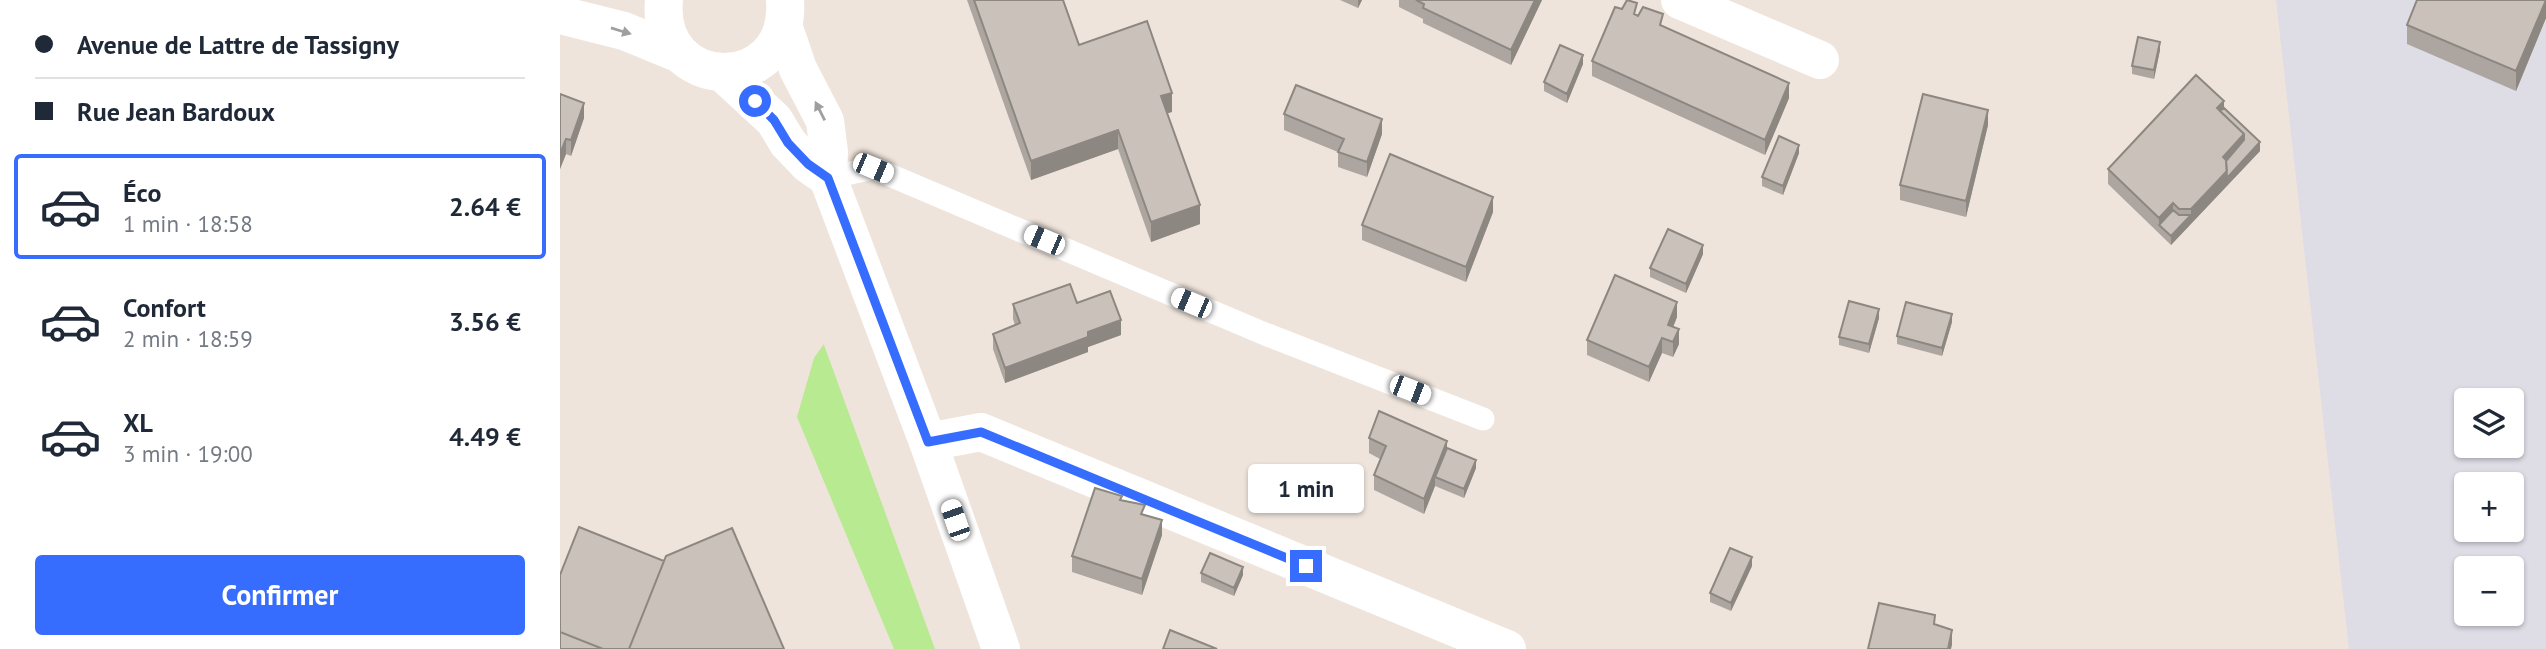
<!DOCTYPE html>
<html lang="fr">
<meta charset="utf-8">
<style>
:root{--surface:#fff;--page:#f2f2f3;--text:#1f2937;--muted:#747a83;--line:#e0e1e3;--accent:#366dff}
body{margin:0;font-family:"PT Sans",sans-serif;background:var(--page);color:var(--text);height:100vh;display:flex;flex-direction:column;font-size:26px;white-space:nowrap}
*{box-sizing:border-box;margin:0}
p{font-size:23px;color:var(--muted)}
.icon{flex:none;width:38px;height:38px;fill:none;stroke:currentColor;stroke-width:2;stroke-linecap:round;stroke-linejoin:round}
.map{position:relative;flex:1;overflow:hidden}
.sheet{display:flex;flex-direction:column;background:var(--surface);width:560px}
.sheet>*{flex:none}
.top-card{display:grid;align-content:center;height:154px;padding:0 35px;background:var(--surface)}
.controls{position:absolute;left:1894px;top:388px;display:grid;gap:14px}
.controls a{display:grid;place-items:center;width:70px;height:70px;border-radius:7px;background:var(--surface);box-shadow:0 2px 5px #0004;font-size:35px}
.end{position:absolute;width:32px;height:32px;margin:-16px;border:9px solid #366dff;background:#fff;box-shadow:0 0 0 4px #fff}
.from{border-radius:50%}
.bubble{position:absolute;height:49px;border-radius:7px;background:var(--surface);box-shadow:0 2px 5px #0004;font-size:23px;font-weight:700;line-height:49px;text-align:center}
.car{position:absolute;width:21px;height:42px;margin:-21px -10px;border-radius:9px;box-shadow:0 0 5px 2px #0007;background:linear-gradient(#fff 24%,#345 0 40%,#fff 0 76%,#345 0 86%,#fff 0)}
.top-card b{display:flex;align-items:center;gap:24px;height:66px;font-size:26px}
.top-card b+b{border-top:2px solid var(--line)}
.top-card i{width:18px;height:18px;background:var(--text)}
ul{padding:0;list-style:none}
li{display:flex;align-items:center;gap:21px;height:105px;margin:0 14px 10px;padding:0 21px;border:4px solid transparent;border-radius:7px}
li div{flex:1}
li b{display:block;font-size:26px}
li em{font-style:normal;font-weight:700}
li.selected{border-color:var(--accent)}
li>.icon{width:63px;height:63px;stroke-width:1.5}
.primary-button{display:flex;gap:14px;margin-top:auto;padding:14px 35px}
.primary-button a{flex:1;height:80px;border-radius:7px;background:var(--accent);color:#fff;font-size:28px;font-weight:700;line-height:80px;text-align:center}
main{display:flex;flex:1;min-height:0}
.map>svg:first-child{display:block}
.industrial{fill:#dedce5;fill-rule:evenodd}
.green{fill:#b7ea91}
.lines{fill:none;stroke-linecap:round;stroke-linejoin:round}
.lane{stroke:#fff;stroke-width:23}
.street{stroke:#fff;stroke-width:38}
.secondary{stroke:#fff;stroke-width:38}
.wall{fill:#ada6a0}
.shaded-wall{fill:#8d8782}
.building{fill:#c9c1ba;stroke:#8d8782;stroke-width:2}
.oneway{fill:#9f9f9f}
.route{stroke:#366dff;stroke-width:9}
</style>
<main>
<section class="sheet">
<div class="top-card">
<b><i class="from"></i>Avenue de Lattre de Tassigny</b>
<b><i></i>Rue Jean Bardoux</b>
</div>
<ul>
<li class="selected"><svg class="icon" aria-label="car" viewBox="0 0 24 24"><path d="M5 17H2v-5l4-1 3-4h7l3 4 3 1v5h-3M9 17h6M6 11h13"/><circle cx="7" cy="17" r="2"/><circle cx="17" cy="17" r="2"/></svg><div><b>Éco</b><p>1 min · 18:58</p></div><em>2.64 €</em></li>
<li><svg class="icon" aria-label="car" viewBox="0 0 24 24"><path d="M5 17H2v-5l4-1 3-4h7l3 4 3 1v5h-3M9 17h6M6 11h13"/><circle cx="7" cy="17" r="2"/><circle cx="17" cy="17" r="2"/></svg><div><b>Confort</b><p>2 min · 18:59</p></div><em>3.56 €</em></li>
<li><svg class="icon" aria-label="car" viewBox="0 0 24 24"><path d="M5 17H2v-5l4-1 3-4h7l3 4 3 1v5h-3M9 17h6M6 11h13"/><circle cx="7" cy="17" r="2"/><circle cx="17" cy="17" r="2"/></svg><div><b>XL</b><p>3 min · 19:00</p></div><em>4.49 €</em></li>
</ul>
<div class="primary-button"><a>Confirmer</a></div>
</section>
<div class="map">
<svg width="1986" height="649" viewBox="0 0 1986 649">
<rect width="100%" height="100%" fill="#eee4db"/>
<path class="industrial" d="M1716,0H1986V649H1789ZM1906,401H1951V446H1906ZM1906,485H1951V530H1906ZM1906,569H1951V614H1906Z"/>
<path class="green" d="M264,344V345L375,649H334L237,417L254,358Z"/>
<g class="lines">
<path class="lane" d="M268,178L313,168L705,334L923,419"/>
<path class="street" d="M1120,0L1260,60
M0,15L64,31L120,54
M368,442L421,432L947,649"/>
<path class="secondary" d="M104,0C95,95 232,97 225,0
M224,28L238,69L265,121L269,152L268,178L368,442L441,649
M163,73L214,120L228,143L248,164L268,178"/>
</g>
<path class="wall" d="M407,0H503L519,45L612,112L607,113L640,224L591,242L558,149L471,180Z
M780,0H802L798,8Z
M839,0H982L951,65L863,23V19L839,7Z
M1986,0V18L1956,91L1847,44V25Z
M1062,9L1103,26L1229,98L1205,155L1032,76V61Z
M1600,50L1594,79L1572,74V66Z
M1023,64L1007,103L984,91V82Z
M0,94L24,118L11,156L6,154L0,169Z
M1664,108L1700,151L1611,245L1548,184V169Z
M724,114L822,134L807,177L778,167V152L724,130Z
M1428,125L1406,217L1340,200V185Z
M1239,153L1223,195L1202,186V177Z
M933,212L906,282L802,240V225Z
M1143,254L1126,293L1090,277V268Z
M517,303L561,335L528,347V352L445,383L433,349V334L455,325L453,319V304Z
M1117,317L1113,327L1119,344L1113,357L1102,353L1089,382L1027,355V340Z
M1319,318L1309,353L1279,345V337Z
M1392,322L1382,356L1337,344V336Z
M809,438L887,448L916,468L904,498L875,486L864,514L814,490V475L820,459L809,453Z
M562,500L585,515L602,535L582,595L512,572V556Z
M1192,566L1171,611L1150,602V593Z
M641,573L683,575L674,596L641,582Z"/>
<path class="shaded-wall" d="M798,0H802L798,8Z
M975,0H982L951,65V50Z
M1986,0V18L1956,91V71Z
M1600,42V50L1594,79V70Z
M1023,55V64L1007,103V94Z
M1229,83V98L1205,155V140Z
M612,93V112L601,115V96Z
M1664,101V116L1657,108Z
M24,103V118L11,156V140Z
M1428,110V125L1406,217V201Z
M822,119V134L807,177V162Z
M558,130V149L471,180V161Z
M1684,134V149L1666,169L1663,157Z
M6,139V154L0,169V154Z
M1700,142V151L1611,245V236L1631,215V209L1667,171Z
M1239,145V153L1223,195V186Z
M933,197V212L906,282V267Z
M1613,203V218L1599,225V233V218Z
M640,205V224L591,242V222Z
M1143,245V254L1126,293V284Z
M1117,302V317L1108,340V325Z
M1319,309V318L1309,353V344Z
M1392,314V322L1382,356V348Z
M561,320V335L528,347V352L445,383V368L528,332Z
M1119,329V344L1113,357V342Z
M1102,338V353L1089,382V367Z
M887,441V457L875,477V486L864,514V499Z
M916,460V468L904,498V489Z
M602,520V535L582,595V579Z
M1192,557V566L1171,611V603Z
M683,567V575L674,596V588Z
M1392,630V645L1391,649H1388Z"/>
<path class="building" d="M414,0H503L519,45L587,21L612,93L601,96L640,205L591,222L558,130L471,161Z
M856,0H975L951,50L863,8L864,4Z
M1067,0L1077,3L1074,14L1078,16L1083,7L1103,14L1100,25L1229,83L1205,140L1032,61L1055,7L1062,9Z
M1857,0H1986L1956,71L1847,25Z
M1578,37L1600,42L1594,70L1572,66Z
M1000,45L1023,55L1007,94L984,82Z
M1636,75L1664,101L1657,108L1684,134L1663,157L1666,160L1667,171L1631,209H1619L1613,203L1599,218L1548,169Z
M736,85L822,119L807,162L778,152L784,139L724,114Z
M0,94L24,103L11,140L6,139L0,154Z
M1363,94L1428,110L1406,201L1340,185Z
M1664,108L1700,142L1667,178L1666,161L1684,140V134L1660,111Z
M1219,136L1239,145L1223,186L1202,177Z
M830,154L933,197L906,267L802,225Z
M1613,210L1619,215H1631L1611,236L1599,225Z
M1108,229L1143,245L1126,284L1090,268Z
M1055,275L1117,302L1108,325L1119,329L1113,342L1102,338L1089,367L1027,340Z
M510,284L517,303L550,291L561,320L528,332V337L445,368L433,334L460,323L453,304Z
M1289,301L1319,309L1309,344L1279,337Z
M1346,302L1392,314L1382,348L1337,336Z
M819,411L887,441L864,499L814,475L826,446L809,438Z
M887,448L916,460L904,489L875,477Z
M535,488L562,496L560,500L585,505L581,514L602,520L582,579L512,556Z
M19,527L104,561L69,649H43L0,632V575Z
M172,528L224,649H69L106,556Z
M1170,548L1192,557L1171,603L1150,593Z
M650,553L683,567L674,588L641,573Z
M1319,603L1375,615L1374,624L1392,630L1388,649H1308Z
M610,630L657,649H603Z
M0,632L43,649H0Z"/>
<defs><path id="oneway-solid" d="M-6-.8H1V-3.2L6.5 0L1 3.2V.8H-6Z" transform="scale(1.75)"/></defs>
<g class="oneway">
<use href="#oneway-solid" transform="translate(61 31) rotate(17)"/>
<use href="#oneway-solid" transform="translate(260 111) rotate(-117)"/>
</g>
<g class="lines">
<path class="route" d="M195,101L214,120L228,143L248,164L268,178L368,442L421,432L746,566"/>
</g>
</svg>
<div class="controls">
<a><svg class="icon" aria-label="layers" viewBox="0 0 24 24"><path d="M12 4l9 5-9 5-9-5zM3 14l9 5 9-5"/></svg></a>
<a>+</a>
<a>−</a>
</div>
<i class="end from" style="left:195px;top:101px"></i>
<i class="end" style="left:746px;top:566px"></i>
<div class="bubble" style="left:688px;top:464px;width:116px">1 min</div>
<i class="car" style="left:313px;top:168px;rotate:113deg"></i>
<i class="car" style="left:484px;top:240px;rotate:293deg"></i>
<i class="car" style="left:631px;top:303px;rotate:293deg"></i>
<i class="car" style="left:850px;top:390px;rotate:111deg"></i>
<i class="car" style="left:395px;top:520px;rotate:341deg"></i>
</div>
</main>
